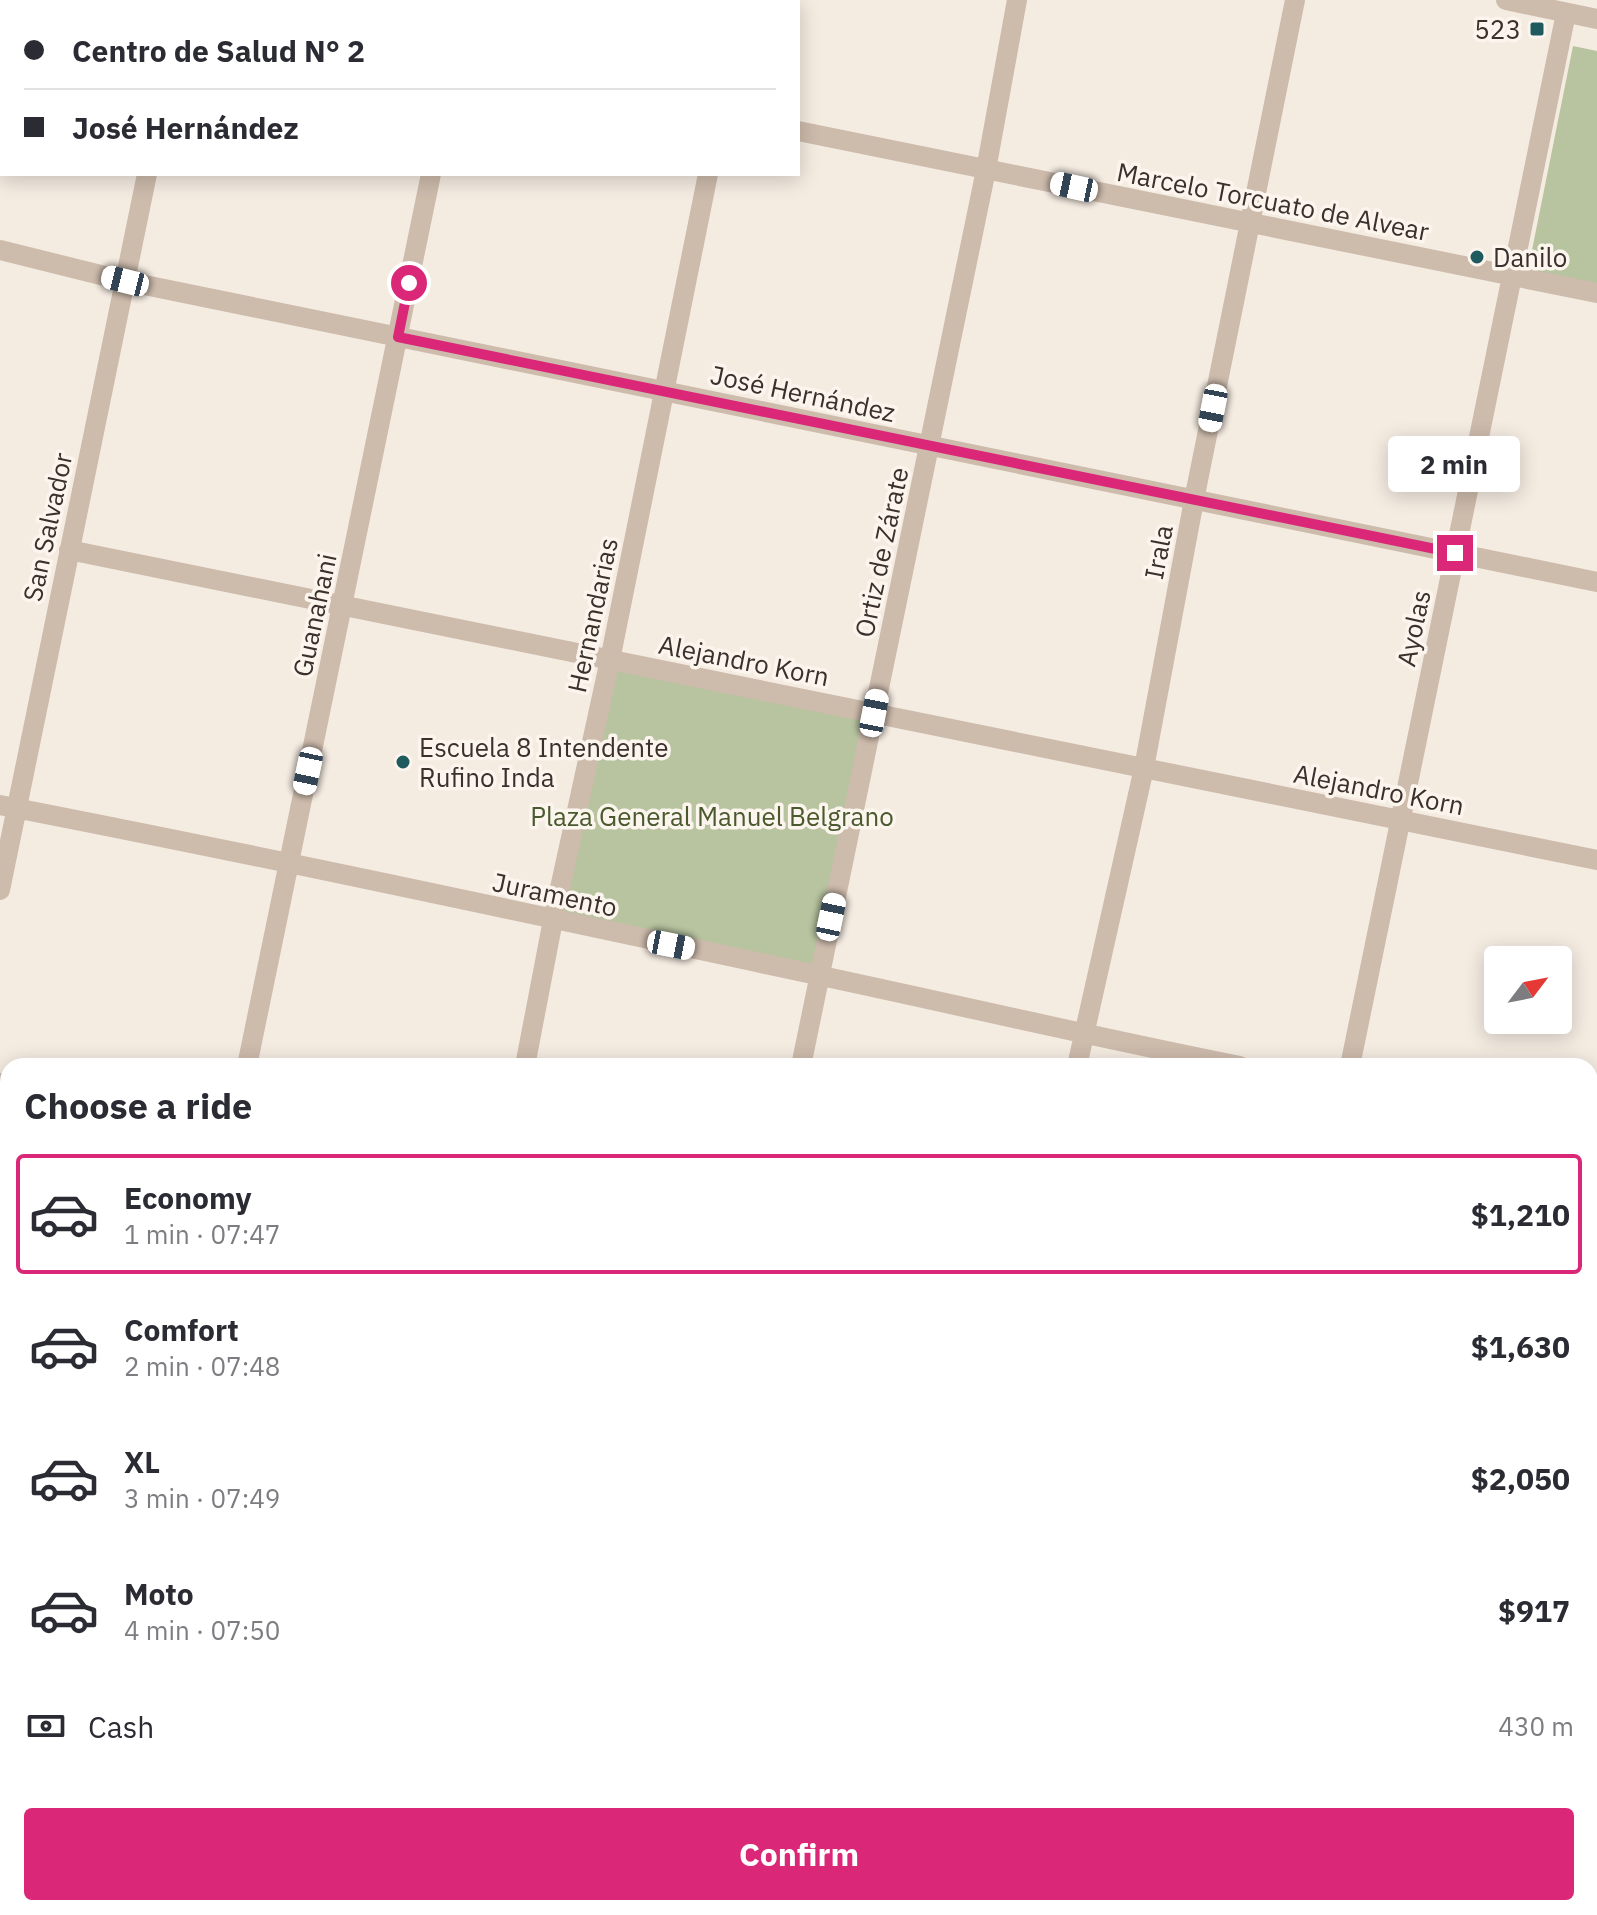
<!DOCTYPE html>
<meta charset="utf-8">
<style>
:root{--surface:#fff;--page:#f2f2f3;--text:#2b2b33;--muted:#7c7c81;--line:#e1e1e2;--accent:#db2777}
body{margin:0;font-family:"IBM Plex Sans",sans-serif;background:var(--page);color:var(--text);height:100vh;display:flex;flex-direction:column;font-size:30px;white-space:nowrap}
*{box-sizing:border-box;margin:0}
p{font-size:26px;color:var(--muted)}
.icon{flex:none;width:44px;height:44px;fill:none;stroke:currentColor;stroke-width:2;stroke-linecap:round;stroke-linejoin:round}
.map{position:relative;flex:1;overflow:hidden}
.sheet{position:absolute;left:0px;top:1058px;width:1598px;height:858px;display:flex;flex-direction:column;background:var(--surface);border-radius:24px 24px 0 0;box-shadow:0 4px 20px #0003}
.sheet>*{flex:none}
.guide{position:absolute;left:0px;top:0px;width:800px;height:176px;box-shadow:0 4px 20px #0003;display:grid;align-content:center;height:176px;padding:0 24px;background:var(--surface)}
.needle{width:52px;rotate:58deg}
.buttons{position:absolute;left:1484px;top:946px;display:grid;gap:16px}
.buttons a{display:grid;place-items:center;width:88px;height:88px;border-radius:8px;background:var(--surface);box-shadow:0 4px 20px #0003;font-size:40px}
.end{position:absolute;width:36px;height:36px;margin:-18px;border:10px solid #db2777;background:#fff;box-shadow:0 0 0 4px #fff}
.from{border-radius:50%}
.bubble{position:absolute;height:56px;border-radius:8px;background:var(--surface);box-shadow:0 4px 20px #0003;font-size:26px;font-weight:700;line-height:56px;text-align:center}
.car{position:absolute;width:24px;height:48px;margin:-24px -12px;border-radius:10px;box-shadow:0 0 6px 2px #0007;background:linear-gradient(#fff 24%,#345 0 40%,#fff 0 76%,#345 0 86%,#fff 0)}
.guide b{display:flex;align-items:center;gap:28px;height:76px;font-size:30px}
.guide b+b{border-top:2px solid var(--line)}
.guide i{width:20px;height:20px;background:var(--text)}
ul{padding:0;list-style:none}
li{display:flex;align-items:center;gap:24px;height:120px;margin:0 16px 12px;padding:0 8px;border:4px solid transparent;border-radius:8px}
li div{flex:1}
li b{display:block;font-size:30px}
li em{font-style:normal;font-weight:700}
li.selected{border-color:var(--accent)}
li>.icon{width:72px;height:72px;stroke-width:1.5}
h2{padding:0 24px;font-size:36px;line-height:96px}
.pay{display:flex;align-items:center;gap:20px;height:88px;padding:0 24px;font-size:30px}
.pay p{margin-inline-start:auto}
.action{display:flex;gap:16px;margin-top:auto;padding:16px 24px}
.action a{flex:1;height:92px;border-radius:8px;background:var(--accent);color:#fff;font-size:32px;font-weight:700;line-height:92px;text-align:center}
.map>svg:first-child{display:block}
.green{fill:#b8c4a0}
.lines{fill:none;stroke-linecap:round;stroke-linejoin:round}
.minor{stroke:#cdbbac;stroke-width:20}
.route{stroke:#db2777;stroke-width:10}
.poi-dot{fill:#1f5a5e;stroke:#fbf5ee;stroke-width:3}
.labels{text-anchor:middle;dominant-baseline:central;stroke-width:7;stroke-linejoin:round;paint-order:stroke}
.poi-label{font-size:26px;fill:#3b302b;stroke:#fbf5ee;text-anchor:start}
.street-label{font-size:26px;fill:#3b302b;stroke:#fbf5ee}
.park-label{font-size:26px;fill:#4a5a2e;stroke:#fbf5ee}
</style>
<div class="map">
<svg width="1597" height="1915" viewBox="0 0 1597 1915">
<rect width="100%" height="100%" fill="#f4ebe1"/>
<path class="green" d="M1573,46L1597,51V284L1528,270Z
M610,660L874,713L819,976L553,920Z"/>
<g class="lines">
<path class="minor" d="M148,0L157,2
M1506,0L1597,19
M183,2V0
M466,2V0
M741,2V0
M798,131L1597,293
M0,250L125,281L1597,582
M69,550L1597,860
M0,805C273,858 545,917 817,975C958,1005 1098,1038 1240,1066
M0,890L147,174
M247,1066L431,174
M525,1066L553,920L610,660L708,174
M801,1066L986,170L1017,0
M1077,1066L1144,768L1194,500L1295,0
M1350,1066L1566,13
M0,1083L8,1085
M1590,1136L1597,1137
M1590,1250L1597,1216
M0,1360L8,1361
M1590,1412L1597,1414
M0,1641L8,1642
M1590,1686L1597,1687
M401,1908L403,1915
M1312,1908L1346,1915
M71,1915L72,1908
M626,1915L627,1908
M898,1915L899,1908
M1175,1915L1177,1908
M1453,1915L1454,1908"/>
</g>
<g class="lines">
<path class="route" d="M409,283L398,337L1455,553"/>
</g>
<g class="poi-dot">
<rect x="1529" y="21" width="16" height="16" rx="4"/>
<circle cx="1477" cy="257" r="8"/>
<circle cx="403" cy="762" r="8"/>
</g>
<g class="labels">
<g class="poi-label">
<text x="1521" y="29" text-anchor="end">523</text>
<text x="1493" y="257">Danilo</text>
<text x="419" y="747">Escuela 8 Intendente<tspan x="419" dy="30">Rufino Inda</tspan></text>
</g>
<g class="street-label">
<text transform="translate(1273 201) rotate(11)">Marcelo Torcuato de Alvear</text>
<text transform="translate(803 393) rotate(12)">José Hernández</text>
<text transform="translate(47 527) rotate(-78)">San Salvador</text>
<text transform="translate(881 552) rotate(-78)">Ortiz de Zárate</text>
<text transform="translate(1158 552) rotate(-79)">Irala</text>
<text transform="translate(314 615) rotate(-78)">Guanahani</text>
<text transform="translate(592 615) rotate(-78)">Hernandarias</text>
<text transform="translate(1413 628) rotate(-78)">Ayolas</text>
<text transform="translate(744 660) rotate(11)">Alejandro Korn</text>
<text transform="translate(1379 789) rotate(11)">Alejandro Korn</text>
<text transform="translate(555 894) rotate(12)">Juramento</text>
</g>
<g class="park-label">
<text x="712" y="816">Plaza General Manuel Belgrano</text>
</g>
</g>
</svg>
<div class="buttons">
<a><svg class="needle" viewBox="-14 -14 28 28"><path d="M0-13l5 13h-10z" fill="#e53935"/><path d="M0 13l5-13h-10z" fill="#7c7c81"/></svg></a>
</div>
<i class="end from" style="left:409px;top:283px"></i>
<i class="end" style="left:1455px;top:553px"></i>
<div class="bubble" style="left:1388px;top:436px;width:132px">2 min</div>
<i class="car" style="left:1074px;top:187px;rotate:282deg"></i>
<i class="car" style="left:125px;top:281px;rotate:284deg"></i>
<i class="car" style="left:1213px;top:408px;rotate:191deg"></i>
<i class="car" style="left:874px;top:713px;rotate:11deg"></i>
<i class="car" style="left:308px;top:771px;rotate:192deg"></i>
<i class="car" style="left:831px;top:917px;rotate:12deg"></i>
<i class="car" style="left:671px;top:945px;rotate:101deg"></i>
<div class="guide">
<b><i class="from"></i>Centro de Salud N° 2</b>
<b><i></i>José Hernández</b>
</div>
<section class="sheet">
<h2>Choose a ride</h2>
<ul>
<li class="selected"><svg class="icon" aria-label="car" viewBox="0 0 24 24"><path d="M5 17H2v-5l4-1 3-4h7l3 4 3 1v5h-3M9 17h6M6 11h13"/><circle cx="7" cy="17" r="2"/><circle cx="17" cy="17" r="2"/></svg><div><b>Economy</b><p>1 min · 07:47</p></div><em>$1,210</em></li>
<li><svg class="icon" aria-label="car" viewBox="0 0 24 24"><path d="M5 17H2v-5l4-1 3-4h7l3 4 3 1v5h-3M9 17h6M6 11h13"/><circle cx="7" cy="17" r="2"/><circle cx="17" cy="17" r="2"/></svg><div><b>Comfort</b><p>2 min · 07:48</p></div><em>$1,630</em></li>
<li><svg class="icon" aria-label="car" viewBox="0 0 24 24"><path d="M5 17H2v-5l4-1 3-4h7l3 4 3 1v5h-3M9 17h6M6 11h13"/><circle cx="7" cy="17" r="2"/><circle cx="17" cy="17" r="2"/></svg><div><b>XL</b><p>3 min · 07:49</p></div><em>$2,050</em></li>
<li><svg class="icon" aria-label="car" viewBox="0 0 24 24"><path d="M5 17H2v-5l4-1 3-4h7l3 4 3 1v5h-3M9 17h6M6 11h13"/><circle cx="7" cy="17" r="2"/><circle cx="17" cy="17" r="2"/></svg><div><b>Moto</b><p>4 min · 07:50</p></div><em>$917</em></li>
</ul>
<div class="pay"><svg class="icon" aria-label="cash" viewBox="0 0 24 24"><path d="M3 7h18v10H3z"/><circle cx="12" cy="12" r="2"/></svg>Cash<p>430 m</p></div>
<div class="action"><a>Confirm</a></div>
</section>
</div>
